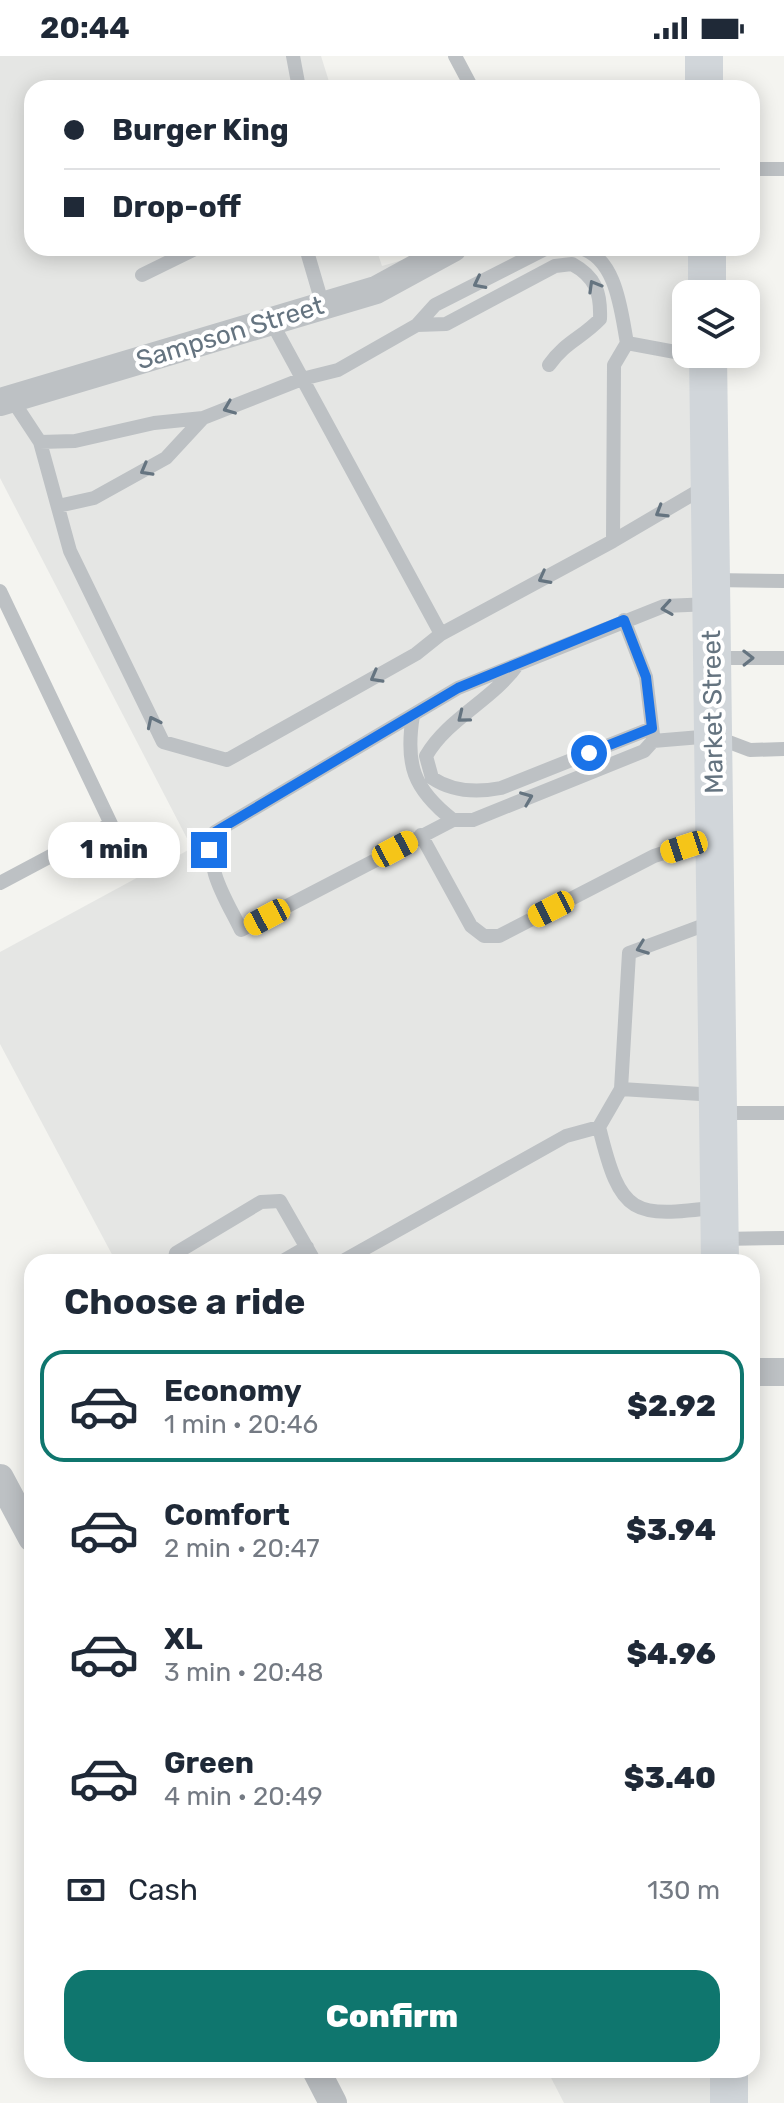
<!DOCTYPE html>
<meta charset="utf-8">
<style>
:root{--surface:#fff;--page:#f6f6f7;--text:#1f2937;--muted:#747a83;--line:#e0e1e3;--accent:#0f766e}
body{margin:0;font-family:Rubik,sans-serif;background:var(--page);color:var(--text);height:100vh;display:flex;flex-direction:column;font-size:30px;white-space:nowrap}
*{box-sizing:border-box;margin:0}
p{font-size:26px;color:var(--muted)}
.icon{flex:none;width:44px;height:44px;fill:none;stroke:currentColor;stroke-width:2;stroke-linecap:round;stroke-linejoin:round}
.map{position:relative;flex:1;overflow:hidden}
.details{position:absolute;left:24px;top:1198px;width:736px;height:824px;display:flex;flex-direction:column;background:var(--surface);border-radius:24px;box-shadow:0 4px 20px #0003}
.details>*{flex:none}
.banner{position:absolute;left:24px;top:24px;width:736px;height:176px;border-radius:24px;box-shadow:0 4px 20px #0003;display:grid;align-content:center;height:176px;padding:0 40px;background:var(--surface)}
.tools{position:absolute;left:672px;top:224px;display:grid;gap:16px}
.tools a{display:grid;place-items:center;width:88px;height:88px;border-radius:16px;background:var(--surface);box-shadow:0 4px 20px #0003;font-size:40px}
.end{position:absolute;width:36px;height:36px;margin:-18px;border:10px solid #1a73e8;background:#fff;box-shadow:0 0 0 4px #fff}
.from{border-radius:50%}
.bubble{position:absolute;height:56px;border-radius:24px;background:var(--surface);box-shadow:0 4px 20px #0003;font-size:26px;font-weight:800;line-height:56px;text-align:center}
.car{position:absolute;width:24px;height:48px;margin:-24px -12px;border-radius:10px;box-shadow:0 0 6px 2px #0007;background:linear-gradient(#f5c518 24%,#345 0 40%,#f5c518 0 76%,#345 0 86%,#f5c518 0)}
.banner b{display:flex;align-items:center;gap:28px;height:76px;font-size:30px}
.banner b+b{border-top:2px solid var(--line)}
.banner i{width:20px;height:20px;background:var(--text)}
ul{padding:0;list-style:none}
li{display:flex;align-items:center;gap:24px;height:112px;margin:0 16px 12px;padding:0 24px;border:4px solid transparent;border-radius:24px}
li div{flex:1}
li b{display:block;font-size:30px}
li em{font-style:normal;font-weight:800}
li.on{border-color:var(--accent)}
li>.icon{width:72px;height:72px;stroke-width:1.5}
h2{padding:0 40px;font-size:36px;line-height:96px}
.pay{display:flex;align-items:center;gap:20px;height:88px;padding:0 40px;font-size:30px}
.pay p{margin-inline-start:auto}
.button{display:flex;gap:16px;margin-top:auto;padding:16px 40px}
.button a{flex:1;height:92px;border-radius:24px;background:var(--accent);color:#fff;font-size:32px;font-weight:800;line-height:92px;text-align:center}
.status{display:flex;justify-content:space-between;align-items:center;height:56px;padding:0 40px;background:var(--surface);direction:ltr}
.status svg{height:22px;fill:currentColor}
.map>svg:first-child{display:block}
.built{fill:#e5e6e4}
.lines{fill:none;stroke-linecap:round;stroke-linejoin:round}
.service{stroke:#bdc1c4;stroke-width:14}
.minor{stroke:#bdc1c4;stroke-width:28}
.secondary{stroke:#d1d6da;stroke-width:38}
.oneway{stroke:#657480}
.route{stroke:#1a73e8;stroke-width:10}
.labels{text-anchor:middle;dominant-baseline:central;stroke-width:8;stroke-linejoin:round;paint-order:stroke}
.street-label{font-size:26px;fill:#657480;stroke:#fff}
</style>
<div class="status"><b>20:44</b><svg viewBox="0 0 49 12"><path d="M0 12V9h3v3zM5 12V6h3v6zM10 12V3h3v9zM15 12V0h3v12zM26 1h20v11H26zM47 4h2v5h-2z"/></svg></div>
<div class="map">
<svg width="784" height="2047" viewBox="0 0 784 2047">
<rect width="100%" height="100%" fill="#f4f4f0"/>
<path class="built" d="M0,0H321L331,32H32V192H376L382,210L444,192H692L693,238H686V298H694L705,1206H116L0,988V896L192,792L0,422Z
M547,2014H716V2047H564Z"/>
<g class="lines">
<path class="service" d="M293,0L299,32
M455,0L472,32
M752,113H784
M306,192L323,250
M580,192C617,202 621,256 627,287L614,309L613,485
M142,219L197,192
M271,265L441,578
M417,269L446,268L555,210L572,208C596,221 601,237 600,263C582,282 565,286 549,309
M627,287L686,298
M11,342L40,386L70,495L163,686L227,704L416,598L441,578L613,485L705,431
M40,386L75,385L154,367L203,362L302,323L338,314L417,269L435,249L547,192
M58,450L94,442L166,402L203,362
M712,524L784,525
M0,535L111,768L0,827
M711,548L664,550L458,632L215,776C203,811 226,843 241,874L453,764H473L644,695L653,685L713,680L750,694L784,693
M624,564L646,621L653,679
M712,602H784
M518,608C493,644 448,662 426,700L432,722C453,736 476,737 501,732L652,672
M413,659C405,708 413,733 453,764
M421,779L471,870L484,880H499L654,800L714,781
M715,865L629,897L621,1033L599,1071C621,1161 632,1162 720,1151
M621,1033L716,1039
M718,1057H784
M720,1183L784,1182
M174,1206L176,1197L261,1146L280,1145L315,1206
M281,1206L307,1191
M341,1206L566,1080L599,1071"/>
<path class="minor" d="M0,346L376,234L453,192
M752,1316H784
M0,1422L32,1482
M316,2014L333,2047"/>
<path class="secondary" d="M704,0V32
M707,192V238
M708,298L720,1206
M729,2014V2047"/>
</g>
<defs><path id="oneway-chevron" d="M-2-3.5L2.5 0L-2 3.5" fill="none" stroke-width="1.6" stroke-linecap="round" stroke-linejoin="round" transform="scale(2)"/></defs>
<g class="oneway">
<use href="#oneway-chevron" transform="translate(479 227) rotate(153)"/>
<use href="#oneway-chevron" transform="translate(594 230) rotate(-120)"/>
<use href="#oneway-chevron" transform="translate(229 352) rotate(158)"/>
<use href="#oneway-chevron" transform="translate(146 414) rotate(151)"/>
<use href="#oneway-chevron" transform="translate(661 456) rotate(149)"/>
<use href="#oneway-chevron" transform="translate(544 522) rotate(152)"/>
<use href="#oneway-chevron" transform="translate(667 552) rotate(171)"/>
<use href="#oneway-chevron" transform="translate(748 602) rotate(-1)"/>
<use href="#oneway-chevron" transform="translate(376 621) rotate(151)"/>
<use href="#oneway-chevron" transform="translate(463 661) rotate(141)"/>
<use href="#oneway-chevron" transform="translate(153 666) rotate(-116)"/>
<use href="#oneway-chevron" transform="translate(527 742) rotate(-22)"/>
<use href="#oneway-chevron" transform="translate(642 892) rotate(159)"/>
</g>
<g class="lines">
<path class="route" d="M209,794L215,776L458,632L624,564L646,621L652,672L589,697"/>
</g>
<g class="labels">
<g class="street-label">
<text transform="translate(230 277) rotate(-17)">Sampson Street</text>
<text transform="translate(713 656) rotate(-91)">Market Street</text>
</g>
</g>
</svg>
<div class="tools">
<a><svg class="icon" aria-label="layers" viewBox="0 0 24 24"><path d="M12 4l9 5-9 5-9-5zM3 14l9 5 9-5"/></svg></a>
</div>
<i class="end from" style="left:589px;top:697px"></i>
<i class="end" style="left:209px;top:794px"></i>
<div class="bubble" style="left:48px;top:766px;width:132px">1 min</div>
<i class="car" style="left:684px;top:791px;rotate:252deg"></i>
<i class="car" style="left:395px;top:793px;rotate:62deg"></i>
<i class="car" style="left:551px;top:853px;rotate:243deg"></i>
<i class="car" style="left:267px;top:861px;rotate:242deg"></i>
<div class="banner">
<b><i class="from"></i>Burger King</b>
<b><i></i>Drop-off</b>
</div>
<section class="details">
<h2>Choose a ride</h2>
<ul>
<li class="on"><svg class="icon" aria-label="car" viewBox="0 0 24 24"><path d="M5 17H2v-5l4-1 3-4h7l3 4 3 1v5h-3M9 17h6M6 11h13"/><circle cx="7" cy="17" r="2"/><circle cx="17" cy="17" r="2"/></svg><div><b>Economy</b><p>1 min · 20:46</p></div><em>$2.92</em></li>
<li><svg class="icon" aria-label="car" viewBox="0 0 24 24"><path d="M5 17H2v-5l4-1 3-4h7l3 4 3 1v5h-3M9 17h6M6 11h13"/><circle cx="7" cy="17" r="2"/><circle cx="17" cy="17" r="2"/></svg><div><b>Comfort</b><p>2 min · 20:47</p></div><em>$3.94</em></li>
<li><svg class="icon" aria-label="car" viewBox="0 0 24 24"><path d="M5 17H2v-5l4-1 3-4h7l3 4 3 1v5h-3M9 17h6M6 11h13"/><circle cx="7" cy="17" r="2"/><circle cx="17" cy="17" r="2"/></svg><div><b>XL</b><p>3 min · 20:48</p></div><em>$4.96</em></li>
<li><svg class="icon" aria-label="car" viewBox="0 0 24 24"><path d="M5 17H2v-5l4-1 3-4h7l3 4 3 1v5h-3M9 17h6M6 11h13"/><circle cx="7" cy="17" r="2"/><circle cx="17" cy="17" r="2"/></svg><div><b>Green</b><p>4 min · 20:49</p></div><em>$3.40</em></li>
</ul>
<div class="pay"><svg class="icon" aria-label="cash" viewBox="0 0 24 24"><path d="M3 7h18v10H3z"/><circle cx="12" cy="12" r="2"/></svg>Cash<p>130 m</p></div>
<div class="button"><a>Confirm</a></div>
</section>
</div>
